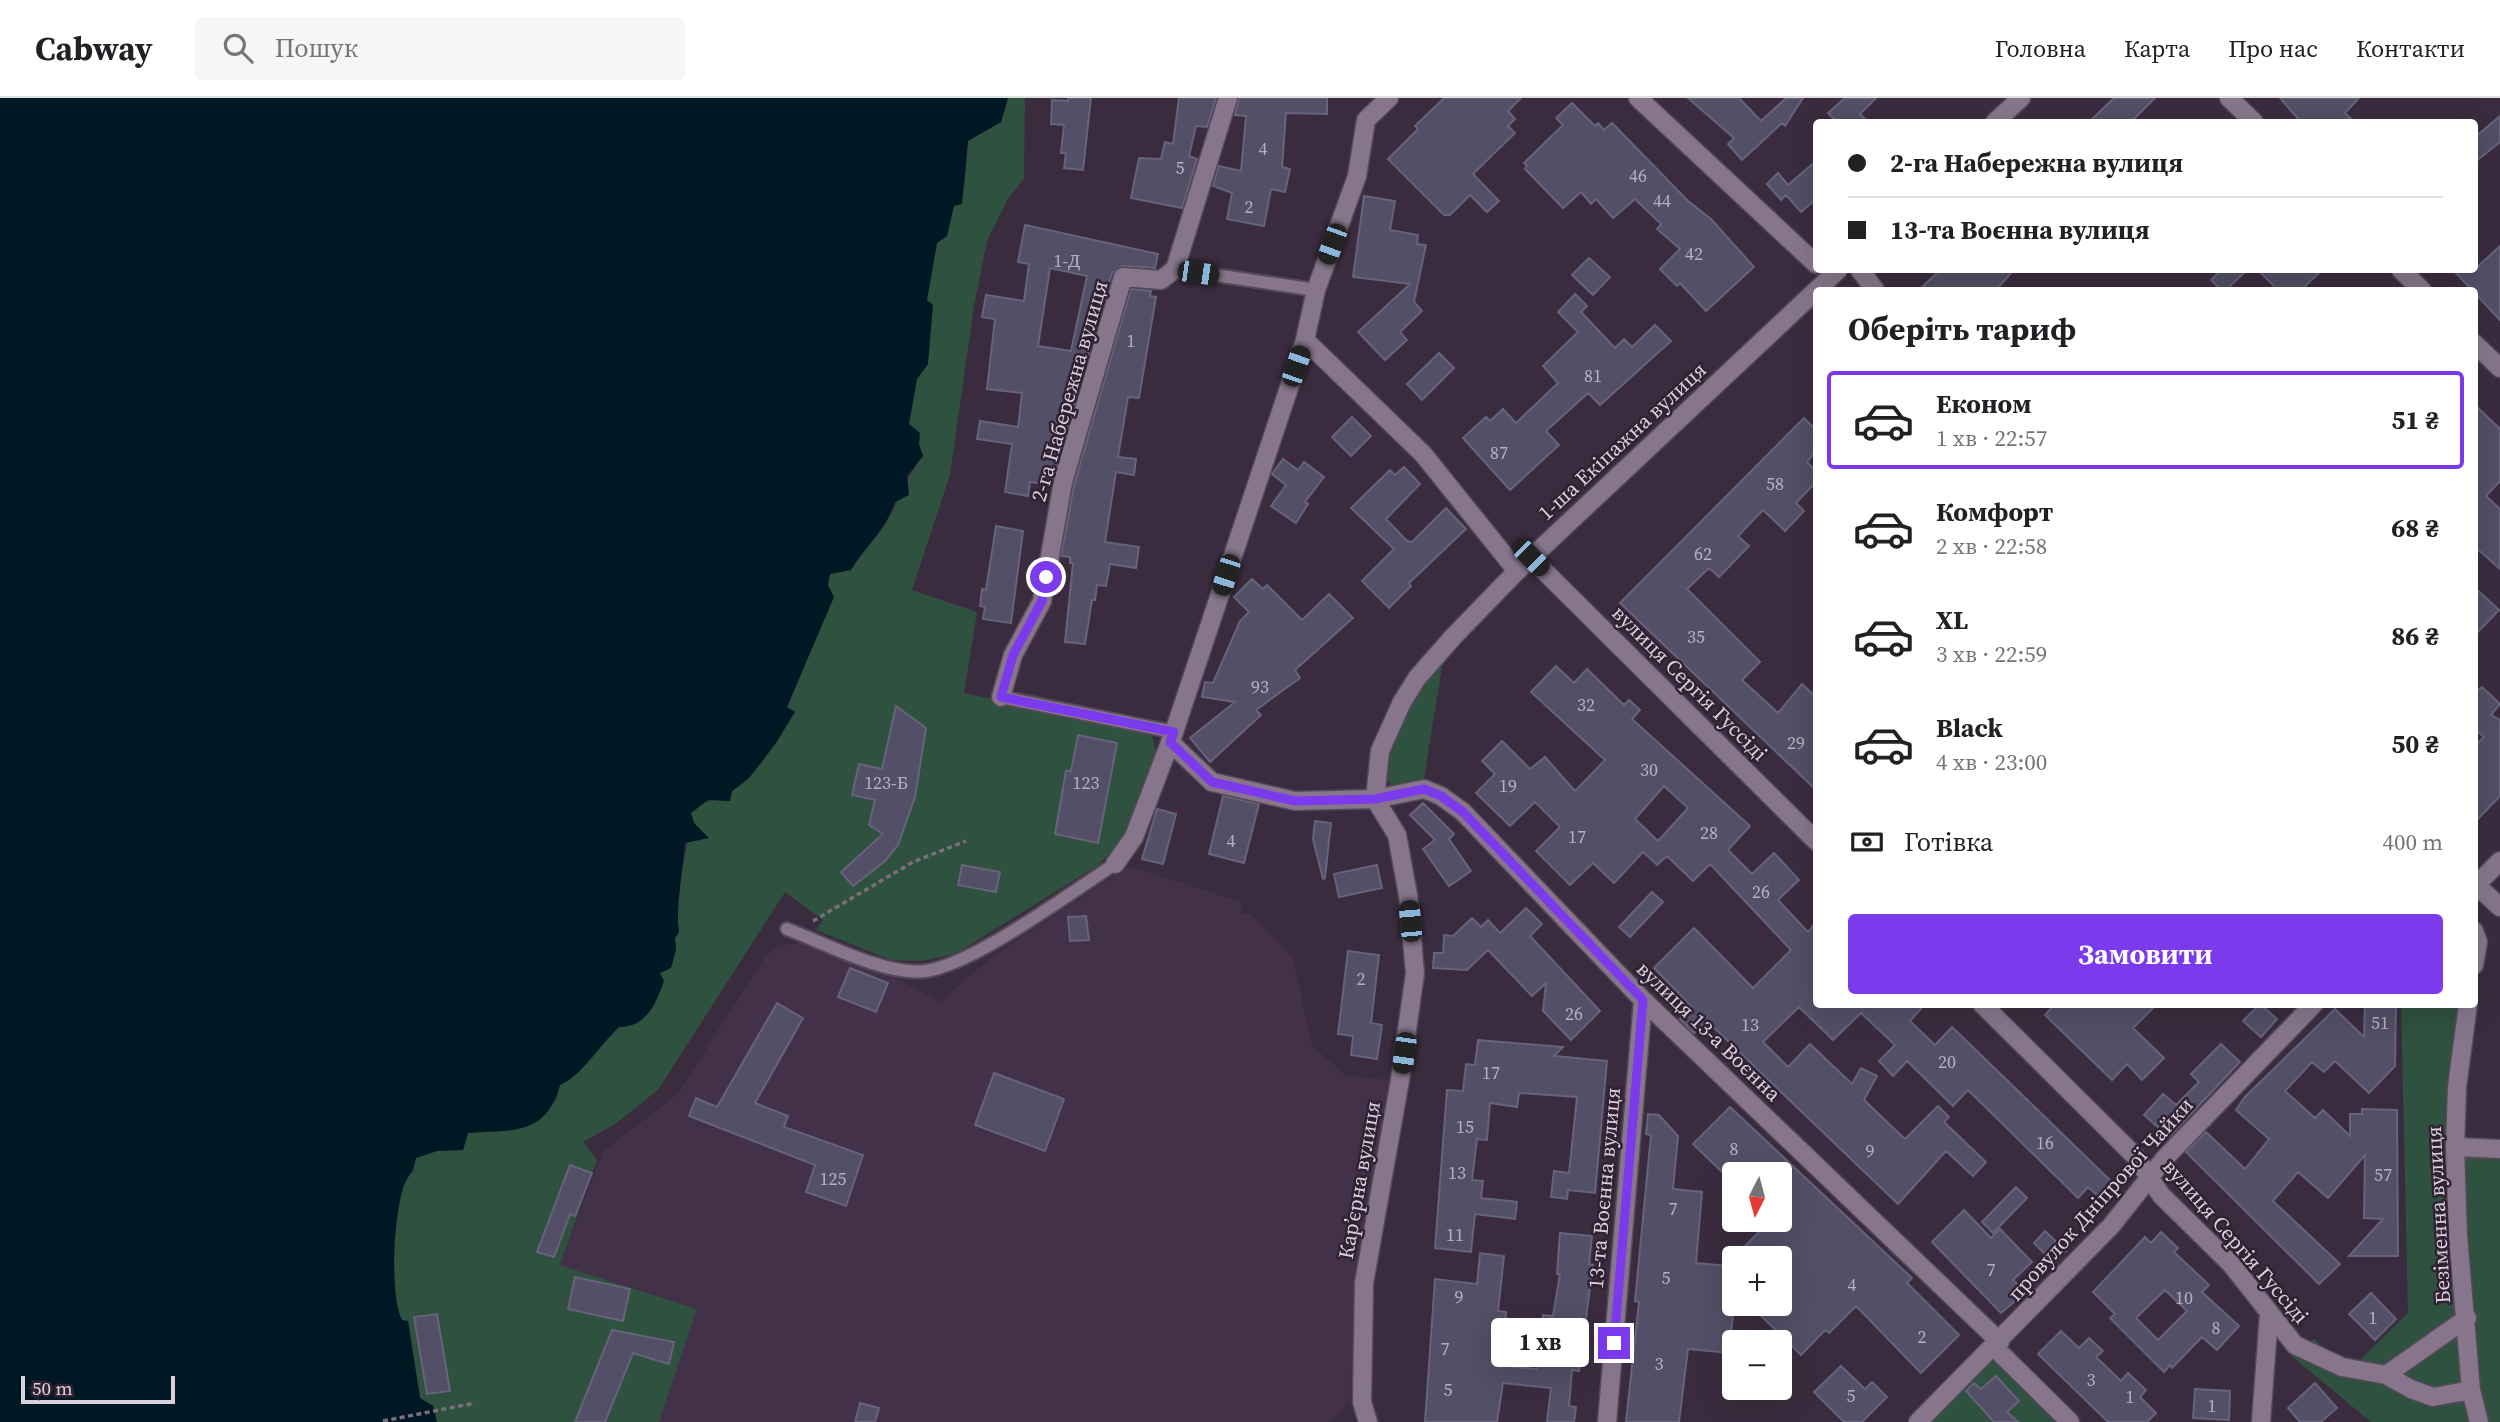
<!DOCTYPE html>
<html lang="uk">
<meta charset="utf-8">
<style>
:root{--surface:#fff;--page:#f6f6f6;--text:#202124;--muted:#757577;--line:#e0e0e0;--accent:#7c3aed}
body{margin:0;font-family:"Source Serif 4",serif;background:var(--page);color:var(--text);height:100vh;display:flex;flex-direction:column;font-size:26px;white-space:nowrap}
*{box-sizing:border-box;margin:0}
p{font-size:23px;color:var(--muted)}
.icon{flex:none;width:38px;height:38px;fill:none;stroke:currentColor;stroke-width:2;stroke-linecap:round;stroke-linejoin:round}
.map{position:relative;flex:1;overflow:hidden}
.panel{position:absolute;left:1813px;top:189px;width:665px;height:721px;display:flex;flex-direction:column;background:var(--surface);border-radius:7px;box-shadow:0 7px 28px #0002}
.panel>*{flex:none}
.top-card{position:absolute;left:1813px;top:21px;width:665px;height:154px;border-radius:7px;box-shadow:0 7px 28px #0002;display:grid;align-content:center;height:154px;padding:0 35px;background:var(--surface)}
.needle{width:46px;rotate:186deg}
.controls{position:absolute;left:1722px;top:1064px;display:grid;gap:14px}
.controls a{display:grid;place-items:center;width:70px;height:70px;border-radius:7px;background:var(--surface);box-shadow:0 7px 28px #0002;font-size:35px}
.scale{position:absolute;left:21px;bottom:18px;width:154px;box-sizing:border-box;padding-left:7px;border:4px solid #dad1dd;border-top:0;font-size:19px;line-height:24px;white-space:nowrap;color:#dad1dd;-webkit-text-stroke:5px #302233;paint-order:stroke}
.end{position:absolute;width:32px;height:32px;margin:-16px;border:9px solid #7c3aed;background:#fff;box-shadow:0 0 0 4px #fff}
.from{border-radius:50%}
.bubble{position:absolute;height:49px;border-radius:7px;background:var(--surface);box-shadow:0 7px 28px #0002;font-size:23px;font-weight:700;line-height:49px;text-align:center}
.car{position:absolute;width:21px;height:42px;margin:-21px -10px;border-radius:9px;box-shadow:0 0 5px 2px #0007;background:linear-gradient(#222 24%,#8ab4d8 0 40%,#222 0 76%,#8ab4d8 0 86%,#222 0)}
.top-card b{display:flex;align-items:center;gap:24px;height:66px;font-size:26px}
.top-card b+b{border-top:2px solid var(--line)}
.top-card i{width:18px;height:18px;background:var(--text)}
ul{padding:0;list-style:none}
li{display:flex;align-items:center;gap:21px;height:98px;margin:0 14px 10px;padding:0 21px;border:4px solid transparent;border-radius:7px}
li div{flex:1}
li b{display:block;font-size:26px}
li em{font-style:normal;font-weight:700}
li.on{border-color:var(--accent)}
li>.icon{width:63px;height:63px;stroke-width:1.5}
h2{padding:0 35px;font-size:32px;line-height:84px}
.pay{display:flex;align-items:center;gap:18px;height:77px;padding:0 35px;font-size:26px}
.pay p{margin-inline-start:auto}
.action{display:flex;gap:14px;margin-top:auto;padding:14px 35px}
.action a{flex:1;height:80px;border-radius:7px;background:var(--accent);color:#fff;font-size:28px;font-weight:700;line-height:80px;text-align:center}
header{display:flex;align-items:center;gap:42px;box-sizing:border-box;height:98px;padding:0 35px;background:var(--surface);border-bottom:2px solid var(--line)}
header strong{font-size:33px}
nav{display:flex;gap:38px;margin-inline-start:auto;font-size:24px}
.search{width:490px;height:63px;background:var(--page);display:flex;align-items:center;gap:18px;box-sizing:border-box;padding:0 24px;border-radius:7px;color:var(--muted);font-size:26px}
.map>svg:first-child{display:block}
.built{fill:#433149}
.green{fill:#2f513f}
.water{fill:#001824}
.building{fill:#524f66;stroke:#66637b;stroke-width:2;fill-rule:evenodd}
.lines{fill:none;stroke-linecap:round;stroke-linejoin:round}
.lane-casing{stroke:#554958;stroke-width:16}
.street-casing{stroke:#554958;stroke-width:21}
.path{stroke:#7b6f7f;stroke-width:3.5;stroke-dasharray:5 3.5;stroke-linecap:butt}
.lane{stroke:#87768b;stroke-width:12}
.street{stroke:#87768b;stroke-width:18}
.route{stroke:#7c3aed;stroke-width:9}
.labels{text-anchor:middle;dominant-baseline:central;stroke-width:5;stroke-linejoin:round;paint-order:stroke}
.number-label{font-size:18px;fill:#b8b0bf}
.street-label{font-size:21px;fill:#dad1dd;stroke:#302233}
</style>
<header>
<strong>Cabway</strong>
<div class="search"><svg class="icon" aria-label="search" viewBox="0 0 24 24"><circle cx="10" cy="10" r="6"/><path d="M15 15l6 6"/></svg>Пошук</div>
<nav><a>Головна</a><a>Карта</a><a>Про нас</a><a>Контакти</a></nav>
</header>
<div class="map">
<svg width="2500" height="1324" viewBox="0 0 2500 1324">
<rect width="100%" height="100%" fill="#3a2c3e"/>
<path class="built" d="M1129,768L1241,804V815L1251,816L1293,860L1312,947L1346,978L1393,982L1358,1184L1350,1301L1337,1317L1328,1324H659L697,1211L560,1167L603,1053L677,997L766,857L780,848L803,844L894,879L940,904L988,862Z"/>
<path class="green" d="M1008,0H1025L1024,81L1009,99L987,143L974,208L950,377L912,492L977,514L964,595L1137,631L1152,637L1156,653L1128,733L1116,750L1097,768L955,856L921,863L891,862L816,832L823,822L785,794L658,992L615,1026L583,1044L597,1062L560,1167L697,1211L659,1324H437L433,1308L420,1300L408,1223H402C390,1198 394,1111 404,1085C406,1080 410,1077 414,1073L415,1060L437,1053L463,1052L468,1035L513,1032L556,1003L560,987L570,982L619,929L676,853L675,840L679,834C675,812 684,747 694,725L690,715C703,702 719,701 734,692C760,675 777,640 794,615L787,610L805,565L830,476L851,472C862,453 878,440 889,420C901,398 907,378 923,358L909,326L917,281L928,266L927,202L937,145L947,138L954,107L964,91L968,43L1001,24Z
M1443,563L1424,680L1419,688H1393L1386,681L1387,653L1397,630L1423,585Z
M2401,907H2461L2447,998L2446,1054L2500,1056V1324H2371L2289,1256L2314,1241L2333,1258L2359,1263L2408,1215Z
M1991,1263L2005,1266L2063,1324H1927Z"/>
<path class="water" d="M0,0H1008L1001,24L968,43L962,106L954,108L947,138L937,145L927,202L933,207L928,266L917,281L909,326L920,335L919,346L923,358L907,378L909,397L895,404C886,432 865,448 851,472L830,476L828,487L834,499L787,609L795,614L776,645L749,680L732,693L730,703L708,702L691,715L694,725L709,740L685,745C683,771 675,812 679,834L675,840L676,852L671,870L660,875L664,883C656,905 647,929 619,929C600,946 584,976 560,987C546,1038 512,1032 468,1035L463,1052L437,1053L416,1060C414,1074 405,1080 402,1094C394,1122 389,1197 402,1222L408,1223L420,1300L433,1308L437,1324H0Z"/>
<path class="building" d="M1068,0H1091L1083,72L1064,70L1066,55H1061L1064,27L1051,26L1052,2L1068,3Z
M1179,0H1216L1207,29L1196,28L1189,58L1197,61L1182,110L1131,100L1139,60L1161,61L1165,44L1173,46Z
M1239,0H1327V16L1286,15L1282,69L1290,71L1285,94L1271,91L1264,128L1227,121L1232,95L1213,88L1219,68L1241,73L1246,18L1235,17Z
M1444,0H1521L1508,13L1515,21L1508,28L1515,35L1473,76L1499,103L1487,114L1470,97L1450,117H1444L1388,61L1418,31L1415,28Z
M1688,0H1739L1761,23L1786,0H1803L1785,28L1782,25L1742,62L1728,46L1734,40Z
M1845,0H1876L1860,16L1868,24H1837L1828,15Z
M2114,0H2155L2131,24H2089Z
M2280,0H2359L2345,15L2355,24H2301Z
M1572,5L1595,28L1598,25L1604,32L1612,25L1688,103L1711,121L1754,169L1706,213L1680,185L1677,188L1660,171L1680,151L1657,131L1661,126L1635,101L1613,120L1596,101L1591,106L1581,94L1563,110L1525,71L1527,68L1524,65L1563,27L1556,20Z
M2500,18V44L2474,65V40Z
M1816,63V101L1801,114L1786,97L1781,102L1767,86L1778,75L1788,87Z
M1364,98L1395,103L1390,132L1418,137L1417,146L1426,147L1414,204L1422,213L1400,234L1407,242L1385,262L1358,234L1410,186L1353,179Z
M1025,127L1158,156L1155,170L1123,168L1112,175L1051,387L1030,384L1028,398L1005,394L1012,346L977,341L980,323L1018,329L1022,295L987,291L995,221L982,219L986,197L1024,203L1029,166L1018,164ZM1050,170L1087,178L1071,253L1038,248Z
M2500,148V222L2453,172H2474Z
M1589,160L1610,179L1593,197L1572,177Z
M1940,172H2014L1996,192H1919Z
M2221,172H2247L2226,192H2221L2211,182Z
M2258,172H2322L2301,192H2278Z
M1131,191L1151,193L1150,198L1156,199L1139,300L1128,299L1118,359L1136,361L1134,377L1116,374L1105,444L1139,449L1136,470L1110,466L1106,488L1097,487L1095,502H1092L1085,546L1065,544L1073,465H1070V459L1061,458L1074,387Z
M1575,196L1587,208L1581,214L1615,250L1624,241L1632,249L1655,227L1671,243L1600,307L1588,295L1546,333L1559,347L1510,392L1463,340L1486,319L1490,323L1503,311L1516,325L1558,285L1543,268L1578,234L1558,214Z
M1439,255L1454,270L1422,302L1407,286Z
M2474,306L2500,331V383L2486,398L2500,411V471L2474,448Z
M1352,319L1371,338L1351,358L1332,339Z
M1804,320L1816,332V353L1807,364L1816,373V384L1796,405L1804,413L1785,433L1763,412L1738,438L1749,448L1719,479L1709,470L1687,491L1760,564L1742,582L1778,615L1802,586L1816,599V692L1620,505Z
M1283,361L1298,372L1304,364L1324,379L1305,404L1308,406L1296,425L1271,408L1286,387L1272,376Z
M1404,369L1420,386L1386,421L1407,443L1412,444L1446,410L1466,431L1409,485L1411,488L1389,510L1362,483L1394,451L1351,410L1390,372L1395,377Z
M996,428L1023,433L1011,525L983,521L985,509L980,508L982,491L986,492Z
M1252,481L1263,491L1267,487L1302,522L1329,496L1353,520L1295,572L1300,580L1256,612L1261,617L1210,664L1190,640L1235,604L1202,599L1205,584L1213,585L1240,523L1249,514L1234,499Z
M2474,489L2499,512L2474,538Z
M1556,568L1574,585L1587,571L1624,607L1629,602L1640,612L1632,621L1750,728L1728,752L1752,776L1774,755L1799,782L1778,802L1808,834L1816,824V906H1925L1910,923L1935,947L1952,929L2113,1085L2100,1100L2088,1089L2078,1100L1968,992L1953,1008L1907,963L1893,978L1879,963L1895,947L1861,915L1833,942L1799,909L1763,944L1788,969L1810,946L1852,986L1861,970L1877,978L1864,1002L1905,1041L1938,1008L1949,1019L1944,1024L1986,1064L1973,1078L1946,1053L1898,1106L1707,923L1694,935L1680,921L1692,909L1654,870L1694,830L1753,890L1791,852L1710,766L1693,783L1667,758L1657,767L1643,754L1614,785L1593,765L1570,787L1536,753L1560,729L1535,704L1510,728L1476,695L1495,676L1482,663L1502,643L1530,671L1545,659L1575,693L1605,662L1531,594ZM1664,688L1688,710L1658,743L1635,721Z
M2482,589L2500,606L2491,617L2500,622V698L2474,725V649L2484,639L2476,632L2474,634V596Z
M896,608L926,630L915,699L898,747L885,763L853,788L841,774L883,736L869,727L875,702L852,697L859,666L882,671Z
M1078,637L1117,645L1098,745L1055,736L1066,673H1071Z
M1223,698L1259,706L1244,765L1209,756Z
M1423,705L1454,736L1449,741L1471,773L1449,788L1423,751L1435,742L1410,717Z
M1157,711L1176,716L1163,766L1142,761Z
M1315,723L1331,725L1325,780L1323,781L1313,741Z
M962,767L1000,774L996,794L958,787Z
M1377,767L1382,790L1339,799L1334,776Z
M1652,794L1663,804L1630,839L1619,829Z
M1526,810L1542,826L1530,838L1600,913L1571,942L1543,913L1546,885L1532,898L1488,852L1467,872L1433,870L1434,855H1443L1444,837L1453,838L1472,820L1481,829L1488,822L1500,835Z
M1086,818L1089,842L1070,843L1068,819Z
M1348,853L1379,857L1371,925L1382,927L1377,961L1351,957L1353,938L1338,936Z
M850,870L888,885L876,914L838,899Z
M777,905L803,920L755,1005L788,1018L784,1029L863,1057L846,1108L806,1094L815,1067L689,1018L696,1000L717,1009Z
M2055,906H2157L2133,930L2164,960L2142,982L2127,966L2112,982L2045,917Z
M2260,906L2277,921L2261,939L2243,923Z
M2365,906H2396L2395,968L2369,995L2335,963L2324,974L2312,964L2285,993L2315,1020L2323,1012L2350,1038V1016H2362V1011L2397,1012L2398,1158H2349L2383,1121L2364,1120L2365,1057L2328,1100L2298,1074L2273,1103L2340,1166L2319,1186L2186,1054L2206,1034L2245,1071L2269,1041L2236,1012L2244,1000L2335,911L2364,939Z
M1478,942L1563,949L1554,958L1607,963L1595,1095L1568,1092L1567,1101L1551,1099L1554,1073L1569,1075L1577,999L1519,995L1517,1009L1490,1005L1487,1042L1477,1041L1472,1082L1483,1083L1481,1100L1517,1104L1515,1121L1475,1116L1471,1154L1435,1150L1447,992L1463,993L1466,966L1475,967Z
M2221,946L2240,964L2169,1039L2144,1017L2163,996L2176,1007L2199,984L2191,976Z
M994,975L1064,1001L1045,1053L975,1027Z
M1730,1009L1912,1180L1907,1185L1959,1237L1921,1275L1856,1208L1829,1235L1825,1232L1801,1257L1749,1206H1780V1160H1757L1745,1148L1771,1122H1780V1076H1724L1693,1046Z
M1648,1016L1659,1017L1678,1038L1673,1091L1702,1094L1696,1165L1727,1168L1723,1206H1734L1729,1255L1688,1251L1679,1324H1626L1639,1204L1635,1203L1651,1037L1646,1036Z
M570,1067L592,1075L575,1118L570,1116L554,1159L537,1154Z
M2016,1089L2027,1100L1993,1135L1982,1124Z
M1964,1112L1991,1140L2000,1131L2032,1164L2013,1182L2026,1194L2001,1215L1932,1144Z
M2045,1133L2066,1153L2054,1165L2034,1145Z
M2161,1134L2178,1150L2174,1154L2209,1187L2202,1194L2239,1228L2217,1252L2202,1239L2172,1270L2170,1267L2164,1274L2110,1220L2115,1216L2093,1194L2145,1139L2151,1145ZM2165,1192L2187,1213L2158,1242L2136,1220Z
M1560,1135L1592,1138L1589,1166L1593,1167L1579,1273L1572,1272L1569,1308L1576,1309L1574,1324H1547L1551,1290L1503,1285L1497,1324H1425L1435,1181L1477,1186L1480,1155L1504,1158L1498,1213L1506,1214L1502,1265L1505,1268L1537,1271L1543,1217L1553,1218L1560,1176H1557Z
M575,1179L630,1191L623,1223L568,1211Z
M2371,1195L2396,1221L2375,1242L2349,1216Z
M437,1216L450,1293L427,1296L414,1219Z
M612,1232L674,1244L669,1266L633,1255L605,1324H575Z
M2061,1233L2079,1250L2089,1240L2103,1253L2096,1259L2121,1283L2128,1275L2146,1292L2140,1299L2156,1315L2147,1324H2108L2038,1256Z
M1841,1268L1865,1291L1872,1284L1887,1299L1862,1324H1844L1814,1294Z
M1996,1278L2019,1303L2007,1314L2018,1324H1994L1966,1293L1974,1285L1981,1291Z
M2315,1285L2337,1310L2321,1324H2300L2288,1310Z
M2195,1291L2230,1293L2229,1322L2193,1320Z
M860,1305L879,1310L875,1324H855Z"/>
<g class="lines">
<defs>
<path id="lane" d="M1175,171L1316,192
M1001,599L1174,634
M787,831C824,845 886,878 925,873C973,867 1070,795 1115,766"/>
<path id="street" d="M1638,0L1816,166
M2229,0L2254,24
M1995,24L2021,0
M1860,172L1875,192
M2401,172L2422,192
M1305,242L1423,356L1517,473
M2474,245L2500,270
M1531,460L1816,743
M1001,599L1013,557L1042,503L1063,384L1123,179L1161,182L1175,171L1228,0
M1170,644L1212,684L1295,703L1375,701L1424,691L1441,698L1463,714L1643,902L2000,1244
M1375,701L1380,653L1402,604L1417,580L1453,539L1517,473L1838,172
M1115,766L1134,739L1174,634L1305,242L1316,192L1357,78L1366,22L1389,0
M2476,787L2500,809
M2474,789L2500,763
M2474,833L2478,844L2474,867
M1982,906L2135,1058L2161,1097L2231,1166L2295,1247L2342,1269L2386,1277L2411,1291L2433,1299L2471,1292
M2468,906L2457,989L2455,1049L2458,1137L2471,1292L2479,1324
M2455,1049L2500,1051
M1994,1249L2070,1324
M2386,1277L2467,1220
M1368,1324L1362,1304L1364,1185L1400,982L1415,875L1408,797L1397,737L1375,701
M1607,1324L1643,902
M1918,1324L2111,1128L2165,1060L2314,906
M2261,1324L2269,1216"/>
</defs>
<use href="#lane" class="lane-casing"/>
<use href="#street" class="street-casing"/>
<path class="path" d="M813,823L913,764L966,743
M383,1323L475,1305"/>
<use href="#lane" class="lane"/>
<use href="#street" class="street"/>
</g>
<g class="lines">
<path class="route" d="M1046,479L1042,503L1013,557L1001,599L1174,634L1170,644L1212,684L1295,703L1375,701L1424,691L1441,698L1463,714L1643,902L1614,1245"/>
</g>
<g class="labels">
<g class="number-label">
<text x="1263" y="50">4</text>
<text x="1180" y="69">5</text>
<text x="1638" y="77">46</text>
<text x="1662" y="102">44</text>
<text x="1249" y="108">2</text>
<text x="1694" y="155">42</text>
<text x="1067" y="162">1-Д</text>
<text x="1131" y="242">1</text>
<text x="1593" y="277">81</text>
<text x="1499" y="354">87</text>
<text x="1775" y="385">58</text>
<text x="1703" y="455">62</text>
<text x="1696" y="538">35</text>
<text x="1260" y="588">93</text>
<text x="1586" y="606">32</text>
<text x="1796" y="644">29</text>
<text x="1649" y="671">30</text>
<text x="886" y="684">123-Б</text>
<text x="1086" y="684">123</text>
<text x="1508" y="687">19</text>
<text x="1709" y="734">28</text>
<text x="1577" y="738">17</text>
<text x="1231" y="742">4</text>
<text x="1761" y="793">26</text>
<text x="1361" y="880">2</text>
<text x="1574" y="915">26</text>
<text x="2380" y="924">51</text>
<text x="1750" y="926">13</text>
<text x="1947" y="963">20</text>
<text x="1491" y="974">17</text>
<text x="1465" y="1028">15</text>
<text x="2045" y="1044">16</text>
<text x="1734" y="1050">8</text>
<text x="1870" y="1052">9</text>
<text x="1457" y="1074">13</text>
<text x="2383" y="1076">57</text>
<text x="833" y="1080">125</text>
<text x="1673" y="1110">7</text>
<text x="1455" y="1136">11</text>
<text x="1991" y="1171">7</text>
<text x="1666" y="1179">5</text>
<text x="1852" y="1186">4</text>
<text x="1459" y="1198">9</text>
<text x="2184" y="1199">10</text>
<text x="2373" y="1219">1</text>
<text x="2216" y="1229">8</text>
<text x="1922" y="1238">2</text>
<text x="1445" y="1250">7</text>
<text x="1659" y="1265">3</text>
<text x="2091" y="1281">3</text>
<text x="1448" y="1291">5</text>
<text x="1851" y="1297">5</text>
<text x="2130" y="1298">1</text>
<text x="2212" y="1307">1</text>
</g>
<g class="street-label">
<text transform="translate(1069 293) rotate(-74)">2-га Набережна вулиця</text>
<text transform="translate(1622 343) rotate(-43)">1-ша Екіпажна вулиця</text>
<text transform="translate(1690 585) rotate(45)">вулиця Сергія Гуссіді</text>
<text transform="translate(1709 933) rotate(44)">вулиця 13-а Воєнна</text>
<text transform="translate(1359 1082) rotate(-80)">Карʼєрна вулиця</text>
<text transform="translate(1604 1090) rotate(-85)">13-та Воєнна вулиця</text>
<text transform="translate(2100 1101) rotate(-48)">провулок Дніпрової Чайки</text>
<text transform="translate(2438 1117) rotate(-93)">Безіменна вулиця</text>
<text transform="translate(2236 1143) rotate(49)">вулиця Сергія Гуссіді</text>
</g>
</g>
</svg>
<div class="controls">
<a><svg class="needle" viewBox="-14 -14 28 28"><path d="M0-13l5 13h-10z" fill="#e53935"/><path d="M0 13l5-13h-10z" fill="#757577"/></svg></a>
<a>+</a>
<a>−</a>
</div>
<div class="scale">50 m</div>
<i class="end from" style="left:1046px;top:479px"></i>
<i class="end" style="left:1614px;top:1245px"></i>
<div class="bubble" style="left:1491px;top:1220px;width:98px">1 хв</div>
<i class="car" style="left:1332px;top:146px;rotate:200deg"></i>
<i class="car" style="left:1198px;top:175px;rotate:98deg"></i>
<i class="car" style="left:1296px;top:268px;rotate:19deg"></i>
<i class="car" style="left:1531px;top:460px;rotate:135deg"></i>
<i class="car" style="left:1226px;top:477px;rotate:198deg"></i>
<i class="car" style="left:1410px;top:823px;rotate:355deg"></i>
<i class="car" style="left:1404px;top:955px;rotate:188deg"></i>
<div class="top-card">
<b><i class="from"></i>2-га Набережна вулиця</b>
<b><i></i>13-та Воєнна вулиця</b>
</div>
<section class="panel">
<h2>Оберіть тариф</h2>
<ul>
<li class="on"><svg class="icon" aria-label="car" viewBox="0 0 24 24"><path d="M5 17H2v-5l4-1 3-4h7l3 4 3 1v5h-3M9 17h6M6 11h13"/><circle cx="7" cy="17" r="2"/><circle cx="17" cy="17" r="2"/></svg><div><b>Економ</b><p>1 хв · 22:57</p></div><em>51 ₴</em></li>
<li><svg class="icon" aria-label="car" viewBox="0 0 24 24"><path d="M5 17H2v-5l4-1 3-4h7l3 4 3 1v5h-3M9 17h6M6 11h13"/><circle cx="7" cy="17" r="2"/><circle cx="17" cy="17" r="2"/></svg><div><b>Комфорт</b><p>2 хв · 22:58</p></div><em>68 ₴</em></li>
<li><svg class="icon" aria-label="car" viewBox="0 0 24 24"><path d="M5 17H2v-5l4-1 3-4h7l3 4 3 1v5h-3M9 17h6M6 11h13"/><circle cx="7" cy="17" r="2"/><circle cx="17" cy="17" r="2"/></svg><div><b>XL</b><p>3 хв · 22:59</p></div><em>86 ₴</em></li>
<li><svg class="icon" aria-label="car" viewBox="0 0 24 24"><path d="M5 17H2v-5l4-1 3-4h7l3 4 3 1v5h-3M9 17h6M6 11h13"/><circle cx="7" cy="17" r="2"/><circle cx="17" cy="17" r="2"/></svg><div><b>Black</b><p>4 хв · 23:00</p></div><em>50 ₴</em></li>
</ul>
<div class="pay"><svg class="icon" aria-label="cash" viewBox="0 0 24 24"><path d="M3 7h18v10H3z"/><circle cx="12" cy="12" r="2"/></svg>Готівка<p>400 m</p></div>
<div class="action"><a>Замовити</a></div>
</section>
</div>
